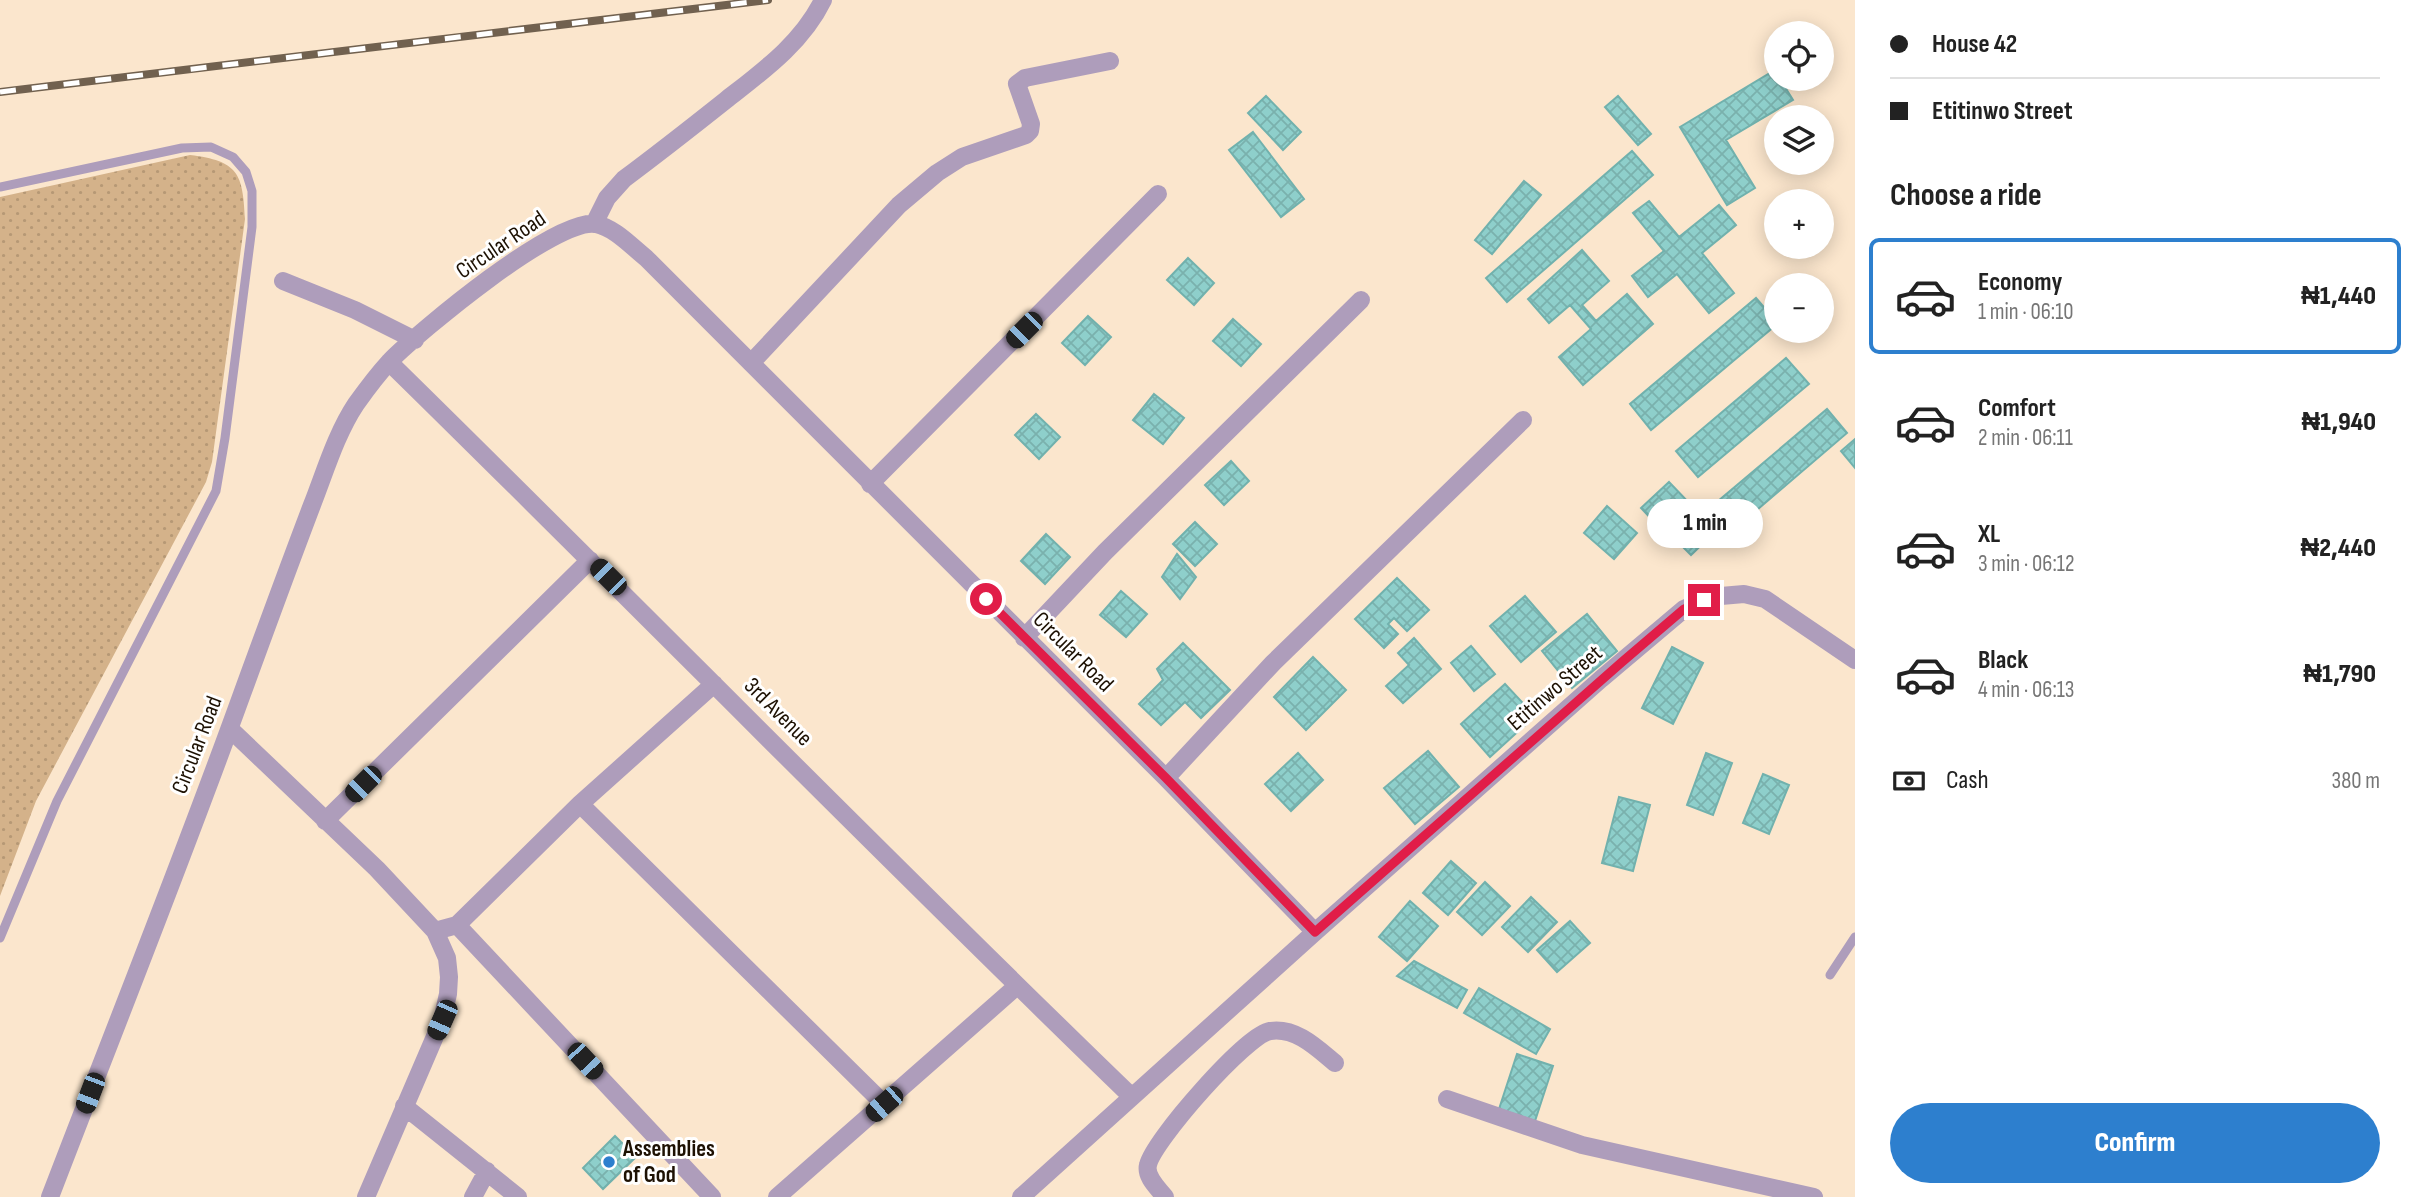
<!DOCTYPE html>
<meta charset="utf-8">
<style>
:root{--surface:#fff;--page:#f6f6f6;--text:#222;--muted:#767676;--line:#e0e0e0;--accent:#2d7fce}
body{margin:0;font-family:"Sofia Sans Condensed",sans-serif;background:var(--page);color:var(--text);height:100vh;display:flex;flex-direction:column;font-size:26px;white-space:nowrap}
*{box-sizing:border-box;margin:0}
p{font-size:23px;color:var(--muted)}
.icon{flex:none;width:38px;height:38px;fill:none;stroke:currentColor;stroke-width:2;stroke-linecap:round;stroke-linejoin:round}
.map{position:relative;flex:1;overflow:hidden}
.details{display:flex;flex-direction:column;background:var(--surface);width:560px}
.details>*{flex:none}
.top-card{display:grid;align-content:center;height:154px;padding:0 35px;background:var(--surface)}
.fabs{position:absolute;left:1764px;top:21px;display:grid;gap:14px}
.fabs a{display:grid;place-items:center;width:70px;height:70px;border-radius:50%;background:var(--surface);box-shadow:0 4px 18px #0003;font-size:35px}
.end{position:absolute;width:32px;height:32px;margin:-16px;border:9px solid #e11d48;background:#fff;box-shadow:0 0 0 4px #fff}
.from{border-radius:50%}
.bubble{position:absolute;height:49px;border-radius:24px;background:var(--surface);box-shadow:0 4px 18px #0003;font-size:23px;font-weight:800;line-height:49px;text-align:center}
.car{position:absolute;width:21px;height:42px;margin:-21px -10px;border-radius:9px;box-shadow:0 0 5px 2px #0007;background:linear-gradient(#222 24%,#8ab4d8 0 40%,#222 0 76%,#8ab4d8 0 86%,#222 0)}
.top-card b{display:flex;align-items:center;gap:24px;height:66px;font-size:26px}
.top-card b+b{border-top:2px solid var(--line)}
.top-card i{width:18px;height:18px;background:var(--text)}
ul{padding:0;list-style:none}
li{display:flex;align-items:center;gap:21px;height:116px;margin:0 14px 10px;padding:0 21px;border:4px solid transparent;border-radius:10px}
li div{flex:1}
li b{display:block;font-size:26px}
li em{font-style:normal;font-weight:800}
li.on{border-color:var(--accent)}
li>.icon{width:63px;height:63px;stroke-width:1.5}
h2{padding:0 35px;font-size:32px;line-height:84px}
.pay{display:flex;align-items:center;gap:18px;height:77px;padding:0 35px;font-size:26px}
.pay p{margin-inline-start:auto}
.action{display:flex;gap:14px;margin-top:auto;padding:14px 35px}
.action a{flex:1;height:80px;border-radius:42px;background:var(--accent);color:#fff;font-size:28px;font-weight:800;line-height:80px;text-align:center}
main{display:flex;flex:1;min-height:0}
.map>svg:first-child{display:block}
.grass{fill:url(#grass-dots)}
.building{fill:url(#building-cross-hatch);stroke:#71b1ad;stroke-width:2}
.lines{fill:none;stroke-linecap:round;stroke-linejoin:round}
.service{stroke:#ae9dbb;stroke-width:9}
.minor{stroke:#ae9dbb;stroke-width:18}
.rail-casing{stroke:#71614f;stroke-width:8}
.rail{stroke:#fff;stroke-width:5;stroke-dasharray:16;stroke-linecap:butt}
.route{stroke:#e11d48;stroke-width:9}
.poi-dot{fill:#2d7fce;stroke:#fff;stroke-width:2.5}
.labels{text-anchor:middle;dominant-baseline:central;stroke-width:6;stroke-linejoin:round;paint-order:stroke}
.street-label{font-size:23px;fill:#1d1103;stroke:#fff}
.poi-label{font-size:23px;font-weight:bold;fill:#1d1103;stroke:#fff;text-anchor:start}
</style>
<main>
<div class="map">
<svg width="1855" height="1197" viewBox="0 0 1855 1197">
<defs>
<pattern id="grass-dots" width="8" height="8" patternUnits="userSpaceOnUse" patternTransform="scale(1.75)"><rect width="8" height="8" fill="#d4b28a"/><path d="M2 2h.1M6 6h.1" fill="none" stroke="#b69875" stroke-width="1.8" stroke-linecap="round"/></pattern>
<pattern id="building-cross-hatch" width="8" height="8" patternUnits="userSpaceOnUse" patternTransform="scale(1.75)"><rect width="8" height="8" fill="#8ecfcb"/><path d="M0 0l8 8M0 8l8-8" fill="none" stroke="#7ab1ad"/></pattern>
</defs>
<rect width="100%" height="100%" fill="#fbe6cd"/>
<path class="grass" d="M190,155C238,161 243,173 245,219L212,462L206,482L36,801L0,896V197Z"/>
<path class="building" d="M1775,70L1776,79H1780L1793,100L1726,140L1755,188L1727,205L1680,127Z
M1266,96L1301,132L1283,150L1248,113Z
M1618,96L1651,134L1638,145L1605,107Z
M1253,132L1304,199L1281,217L1229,150Z
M1632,151L1653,175L1507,302L1486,278Z
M1524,181L1541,195L1492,254L1475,240Z
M1649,201L1679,237L1719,205L1736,225L1702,253L1734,293L1709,313L1677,274L1648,297L1632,276L1664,251L1633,213Z
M1582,250L1609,281L1582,305L1596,321L1627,294L1653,324L1583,385L1559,357L1591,329L1570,305L1549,323L1528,299Z
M1188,258L1214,283L1194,305L1167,280Z
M1756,298L1776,321V325L1651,430L1630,404Z
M1088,316L1111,337L1085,365L1062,343Z
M1233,319L1261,344L1241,366L1213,341Z
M1786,358L1809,384L1698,477L1676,451Z
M1154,394L1184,418L1163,444L1133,420Z
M1827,409L1847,433L1737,527L1717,502Z
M1036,414L1060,437L1039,459L1015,435Z
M1855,439V468L1841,451Z
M1231,461L1249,481L1224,505L1205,485Z
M1669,482L1716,531L1691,555L1675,539L1682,532L1667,517L1658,526L1641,508Z
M1607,506L1637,533L1614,559L1584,533Z
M1195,522L1217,544L1195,566L1173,544Z
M1046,534L1070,557L1045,584L1021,561Z
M1177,554L1196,577L1180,599L1162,577Z
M1397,578L1429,610L1407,631L1394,618L1388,624L1398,634L1384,648L1355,619Z
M1121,591L1147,614L1126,637L1100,615Z
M1525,596L1556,632L1521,662L1490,626Z
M1587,614L1617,651L1572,688L1542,651Z
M1414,638L1441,669L1403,703L1386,686L1409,665L1398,653Z
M1183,643L1230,690L1201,718L1185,702L1161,725L1139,704L1163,680L1157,669Z
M1471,646L1495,674L1474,691L1451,663Z
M1672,647L1703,663L1673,724L1642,708Z
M1313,657L1346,690L1306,730L1274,697Z
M1505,684L1535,716L1490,757L1461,724Z
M1428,751L1459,787L1415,824L1384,788Z
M1298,753L1323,780L1291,811L1265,784Z
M1706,753L1732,763L1713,815L1687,805Z
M1763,774L1789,785L1769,834L1743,823Z
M1619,797L1650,805L1633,871L1602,863Z
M1451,861L1476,883L1448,915L1423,893Z
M1485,882L1510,906L1482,935L1457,912Z
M1531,897L1557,922L1528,952L1502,927Z
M1410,901L1438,926L1407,961L1379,937Z
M1570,921L1590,943L1557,972L1537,950Z
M1414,961L1467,990L1457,1008L1397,976Z
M1479,988L1550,1029L1536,1054L1464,1013Z
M1517,1054L1553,1066L1535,1121L1499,1109Z
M615,1136L636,1157L603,1189L583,1168Z"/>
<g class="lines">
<path class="service" d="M0,187L182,148L211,147L233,157L246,172L252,191V227L225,438L216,491L57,801L0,938
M1830,975L1855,937"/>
<path class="minor" d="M594,224L607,198L624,179C659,153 692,127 726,100C763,71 802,43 823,0
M283,281L355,310L415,340
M389,362C638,606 881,855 1132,1097
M751,363L899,205L937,173L962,157L1026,135L1030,131L1031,124L1017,84L1025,78L1110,61
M870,484L1158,194
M1024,638L1105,552L1361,300
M230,729L377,869L435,931L447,958L449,977L448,994L442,1020L366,1197
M1166,778L1273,663L1523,420
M580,804L884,1104
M325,821L590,560
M457,925L712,1197
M435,931L457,925L580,804L714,684
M1447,1099L1582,1145L1814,1197
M404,1106L518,1197
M50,1197C114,1030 181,863 242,694C265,631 288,568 312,505C325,472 336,434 356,404C366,390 378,374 390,361C420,331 556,217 596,224C615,228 631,246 646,258L1166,778L1315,932
M473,1197L487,1171
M777,1197L1017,986
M1021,1197L1315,932L1601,679L1684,609L1704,600L1721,596L1744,594L1765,599L1855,660
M1165,1197C1158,1188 1145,1177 1148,1165C1153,1141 1246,1035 1270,1031C1296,1027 1317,1048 1335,1063"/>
<defs>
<path id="rail" d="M0,92L768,0"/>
</defs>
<use href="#rail" class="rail-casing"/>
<use href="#rail" class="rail"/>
</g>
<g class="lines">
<path class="route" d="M986,599L1166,778L1315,932L1622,662L1684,609L1704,600"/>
</g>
<circle class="poi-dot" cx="609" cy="1162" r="7"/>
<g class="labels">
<g class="street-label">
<text transform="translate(501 245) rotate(-34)">Circular Road</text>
<text transform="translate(1073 652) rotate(45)">Circular Road</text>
<text transform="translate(1555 688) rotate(-41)">Etitinwo Street</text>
<text transform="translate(778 712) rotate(45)">3rd Avenue</text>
<text transform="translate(197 745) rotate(-69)">Circular Road</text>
</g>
<g class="poi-label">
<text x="623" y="1149">Assemblies<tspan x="623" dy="26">of God</tspan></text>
</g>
</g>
</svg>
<div class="fabs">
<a><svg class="icon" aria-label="locate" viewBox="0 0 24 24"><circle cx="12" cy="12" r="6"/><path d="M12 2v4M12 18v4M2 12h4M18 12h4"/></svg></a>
<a><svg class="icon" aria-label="layers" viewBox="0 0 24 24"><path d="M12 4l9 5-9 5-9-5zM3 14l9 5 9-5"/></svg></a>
<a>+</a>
<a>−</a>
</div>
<i class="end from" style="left:986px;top:599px"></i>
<i class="end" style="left:1704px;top:600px"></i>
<div class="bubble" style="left:1647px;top:499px;width:116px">1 min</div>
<i class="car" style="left:1024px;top:330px;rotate:225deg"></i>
<i class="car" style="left:608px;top:577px;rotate:315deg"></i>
<i class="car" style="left:363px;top:784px;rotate:225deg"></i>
<i class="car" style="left:442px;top:1020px;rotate:204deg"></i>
<i class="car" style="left:585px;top:1061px;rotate:137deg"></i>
<i class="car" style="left:90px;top:1093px;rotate:201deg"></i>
<i class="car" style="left:884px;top:1104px;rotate:229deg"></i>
</div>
<section class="details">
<div class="top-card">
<b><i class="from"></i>House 42</b>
<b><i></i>Etitinwo Street</b>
</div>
<h2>Choose a ride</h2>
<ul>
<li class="on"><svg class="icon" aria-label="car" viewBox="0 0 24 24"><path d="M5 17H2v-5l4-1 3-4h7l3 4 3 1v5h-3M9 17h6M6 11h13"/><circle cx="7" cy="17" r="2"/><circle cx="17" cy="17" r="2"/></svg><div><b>Economy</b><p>1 min · 06:10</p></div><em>₦1,440</em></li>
<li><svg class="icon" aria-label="car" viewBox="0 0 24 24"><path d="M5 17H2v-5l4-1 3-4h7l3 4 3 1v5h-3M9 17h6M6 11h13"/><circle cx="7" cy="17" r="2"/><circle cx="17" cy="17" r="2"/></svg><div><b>Comfort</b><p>2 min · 06:11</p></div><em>₦1,940</em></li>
<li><svg class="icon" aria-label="car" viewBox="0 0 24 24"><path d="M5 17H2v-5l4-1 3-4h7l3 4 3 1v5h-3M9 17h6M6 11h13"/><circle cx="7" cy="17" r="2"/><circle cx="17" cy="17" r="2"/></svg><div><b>XL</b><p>3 min · 06:12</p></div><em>₦2,440</em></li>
<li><svg class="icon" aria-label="car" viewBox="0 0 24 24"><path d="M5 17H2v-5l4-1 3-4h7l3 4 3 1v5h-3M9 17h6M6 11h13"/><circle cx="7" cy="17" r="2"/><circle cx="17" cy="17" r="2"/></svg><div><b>Black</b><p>4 min · 06:13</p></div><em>₦1,790</em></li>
</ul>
<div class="pay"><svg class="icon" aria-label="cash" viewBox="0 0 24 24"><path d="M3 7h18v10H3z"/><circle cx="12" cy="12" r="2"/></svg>Cash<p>380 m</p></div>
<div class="action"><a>Confirm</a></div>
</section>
</main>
